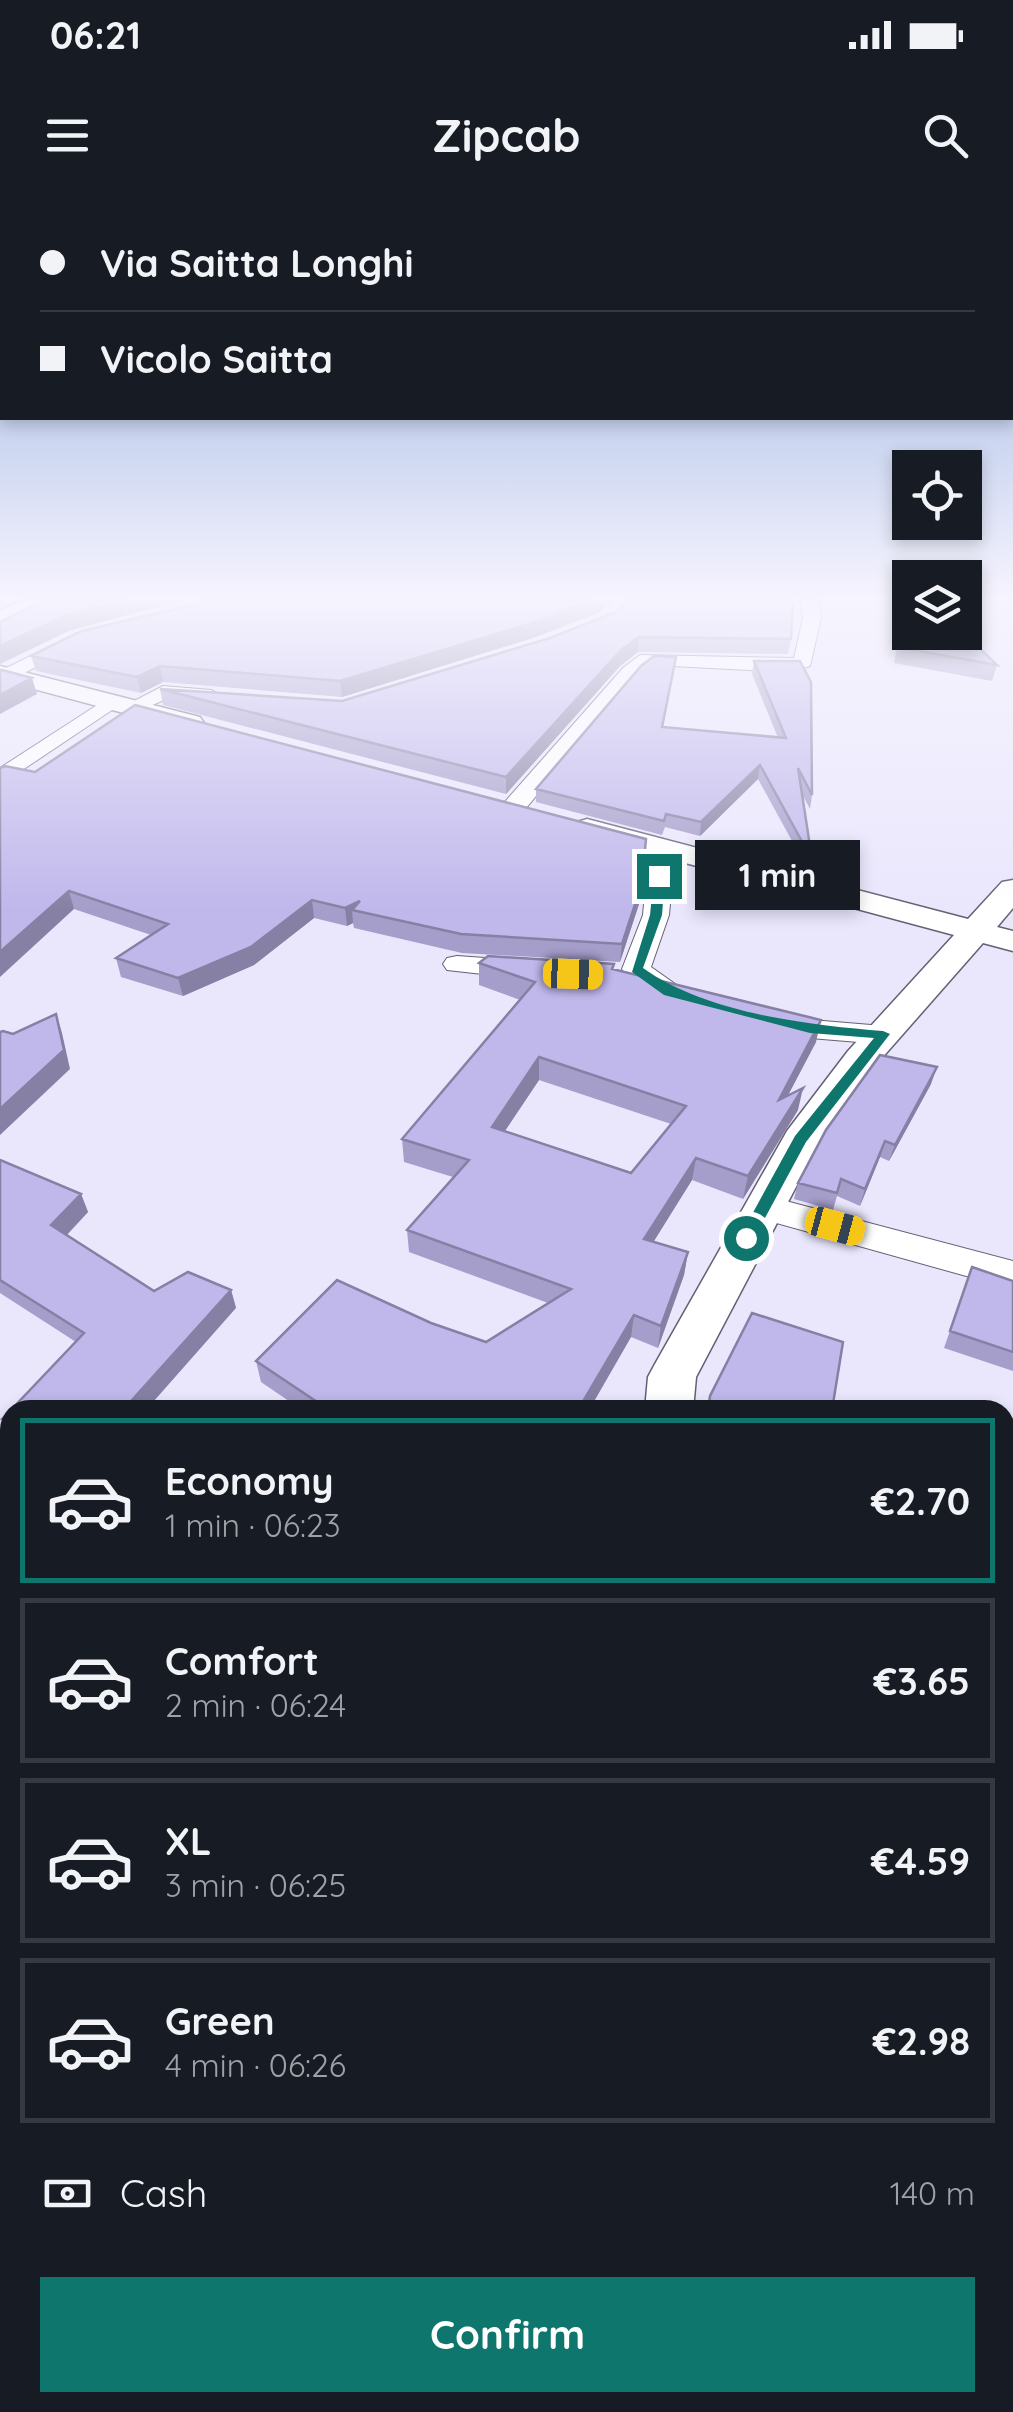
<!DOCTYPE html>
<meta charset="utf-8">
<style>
:root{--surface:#171b24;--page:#242831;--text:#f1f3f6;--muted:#9ea1a6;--line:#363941;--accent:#0f766e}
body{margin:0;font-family:Quicksand,sans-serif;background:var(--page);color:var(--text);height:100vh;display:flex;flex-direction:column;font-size:38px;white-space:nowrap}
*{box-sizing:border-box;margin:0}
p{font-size:32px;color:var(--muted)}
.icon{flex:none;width:55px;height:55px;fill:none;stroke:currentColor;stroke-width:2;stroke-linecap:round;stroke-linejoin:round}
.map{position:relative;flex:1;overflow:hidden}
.side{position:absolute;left:0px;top:1200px;width:1015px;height:1012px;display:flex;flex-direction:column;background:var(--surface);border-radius:30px 30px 0 0;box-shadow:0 5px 15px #0003}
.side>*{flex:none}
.guide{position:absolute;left:0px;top:0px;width:1015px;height:220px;box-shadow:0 5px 15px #0003;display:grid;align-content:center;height:220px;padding:0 40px;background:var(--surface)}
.tools{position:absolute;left:892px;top:250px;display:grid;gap:20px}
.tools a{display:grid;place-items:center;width:90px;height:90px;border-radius:0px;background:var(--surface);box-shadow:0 5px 15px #0003;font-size:50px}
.end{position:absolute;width:45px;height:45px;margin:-22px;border:12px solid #0f766e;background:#fff;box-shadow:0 0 0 5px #fff}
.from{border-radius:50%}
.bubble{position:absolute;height:70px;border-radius:0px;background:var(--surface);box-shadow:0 5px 15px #0003;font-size:32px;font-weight:800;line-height:70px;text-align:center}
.car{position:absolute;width:30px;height:60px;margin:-30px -15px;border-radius:12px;box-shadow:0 0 8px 2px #0007;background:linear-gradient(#f5c518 24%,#345 0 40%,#f5c518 0 76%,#345 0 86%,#f5c518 0)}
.guide b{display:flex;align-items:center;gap:35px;height:95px;font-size:38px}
.guide b+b{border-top:2px solid var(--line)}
.guide i{width:25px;height:25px;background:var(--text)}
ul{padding:18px 0 0;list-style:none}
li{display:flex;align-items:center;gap:30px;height:165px;margin:0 20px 15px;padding:0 20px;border:5px solid var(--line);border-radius:0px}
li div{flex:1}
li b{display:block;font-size:38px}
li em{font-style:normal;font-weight:800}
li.current{border-color:var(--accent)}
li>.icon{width:90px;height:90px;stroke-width:1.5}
.pay{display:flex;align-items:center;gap:25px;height:110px;padding:0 40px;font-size:38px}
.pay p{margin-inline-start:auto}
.action{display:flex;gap:20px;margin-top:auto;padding:20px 40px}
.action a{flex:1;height:115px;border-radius:0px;background:var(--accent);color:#fff;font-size:40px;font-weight:800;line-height:115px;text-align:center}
.status{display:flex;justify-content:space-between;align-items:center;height:70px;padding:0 50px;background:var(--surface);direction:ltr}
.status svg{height:28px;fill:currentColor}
header{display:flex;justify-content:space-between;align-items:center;height:130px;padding:0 40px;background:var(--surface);font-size:45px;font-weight:800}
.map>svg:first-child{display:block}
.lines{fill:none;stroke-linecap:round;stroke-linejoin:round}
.minor-casing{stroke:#646074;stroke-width:2}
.tertiary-casing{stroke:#646074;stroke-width:3}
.minor{fill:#fff;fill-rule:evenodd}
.tertiary{fill:#fff;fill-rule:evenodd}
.wall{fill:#a59dca;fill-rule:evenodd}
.shaded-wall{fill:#8680a4}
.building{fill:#c0b7eb;stroke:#8680a4;stroke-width:2.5;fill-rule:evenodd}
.route{fill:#0f766e}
</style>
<div class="status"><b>06:21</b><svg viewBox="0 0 49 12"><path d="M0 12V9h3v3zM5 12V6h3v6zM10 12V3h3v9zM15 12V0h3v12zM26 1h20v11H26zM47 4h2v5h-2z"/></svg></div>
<header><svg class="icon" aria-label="menu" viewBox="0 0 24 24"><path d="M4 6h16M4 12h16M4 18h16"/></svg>Zipcab<svg class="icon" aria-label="search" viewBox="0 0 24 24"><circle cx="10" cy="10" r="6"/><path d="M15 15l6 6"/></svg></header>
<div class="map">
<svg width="1013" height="2212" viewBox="0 0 1013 2212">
<rect width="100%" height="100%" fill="#eae7fd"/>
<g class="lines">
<defs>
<path id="minor" d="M800,400H818L821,418L810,466L790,472L652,465L637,476L521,614H503L500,609L503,604L623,468L640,455L794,458L803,418Z
M77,433L84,435V443L0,485V471Z
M163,486L211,490L222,496L211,502L166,499L132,514L121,508Z
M111,496L118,498L122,502L118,506L0,585V568Z
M662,640L675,648L669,715L651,767L678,786L701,792L706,798L701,804C674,811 638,791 622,769L643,715L649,648Z
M457,756L529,761L539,764L543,770L539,776L529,779L447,770L443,764L447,758Z
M768,809L811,820L883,826L894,829L898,835L894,841L883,844L810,838L757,824L753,818L757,812Z
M763,995L1013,1061V1089L751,1016L746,1007L751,998Z
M0,1460L10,1463V1509L0,1506Z"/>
<path id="tertiary" d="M23,400H53L0,427V411Z
M0,466L200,517L204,523L191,531L0,480Z
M587,619L968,719L1002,682L1013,680V708L997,727L1013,731V751L983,743L874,867L818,945L696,1177L693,1210H645L648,1177L655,1164L787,931L848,851L954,735L577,634L572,628L577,622Z
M476,2202H556L555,2212H475Z"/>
</defs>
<use href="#minor" class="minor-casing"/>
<use href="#tertiary" class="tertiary-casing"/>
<use href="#minor" class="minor"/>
<use href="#tertiary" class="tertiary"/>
</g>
<path class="wall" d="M196,404L598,413L533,438L342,497L163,482L141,493L36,471L31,456Z
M616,412L791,439L788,454L638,452L620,466L506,594L163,505L160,489L342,501L550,438Z
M897,447L997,465L992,481L894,463Z
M754,461L812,595L810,609L802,594L810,646L807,660L803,661L758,579L700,636L665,627L662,635L536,602V589L674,470L663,527L778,538L752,474Z
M0,568L640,701L620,762L462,753L354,728L353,723L347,726L314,718L254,765L183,796L121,777L116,758L151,735L74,709Z
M479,763L613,769L816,842L788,895L798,910L743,999L692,980L653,1042L688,1052L684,1075L658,1148L631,1137L589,1210H302L261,1182L256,1161L431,1123L486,1142L548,1103L409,1052L407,1030L453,977L404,962L402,939L520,800L479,785ZM539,880L671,924L631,973L505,931Z
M931,884L889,961L880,957L860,1006L837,996L833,1010L794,999L798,983Z
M0,960L81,994L88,1012L67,1035L154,1091L231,1090L236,1108L76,1142L0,1093Z
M972,1067L1013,1081V1171L944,1148Z
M10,1211V1233L2,1219Z
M0,1319L10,1322V1438L0,1434Z
M1005,1451L1013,1452V1529L1005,1528Z
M10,1545V1660L0,1656V1560Z
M1005,1855L1013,1856V2087L1005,2083Z"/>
<path class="shaded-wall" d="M124,400H182L69,431L0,464V446L65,416Z
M592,400H614L598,413L533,438L342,497L340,481Z
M972,400H976L965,420V412Z
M639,437L638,452L620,466L506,594V577L621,450Z
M160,466L163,482L141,493L137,477Z
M32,478L37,494L0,514V495Z
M760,565L758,579L700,636L701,622Z
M810,646L807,660L803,661L805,647Z
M642,683L640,701L620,762L622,744Z
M69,691L74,709L0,777V752Z
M312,700L314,718L254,765L183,796L178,778Z
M360,701L352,710L353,723L347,726L345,708Z
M56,814L62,833L70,869L0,935V909Z
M821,820L816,842L774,922L779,900Z
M539,857V880L492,950V927Z
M937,867L931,884L889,961L895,945Z
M803,888L798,910L743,999L748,976Z
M885,941L880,957L860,1006L865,989Z
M696,958L692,980L641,1062L644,1039Z
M81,994L88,1012L58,1044L51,1025Z
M688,1052L684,1075L658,1148L661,1126Z
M231,1090L236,1108L146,1210H123Z
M634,1115L631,1137L589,1210H578Z
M2,1761L10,1768V1791L0,1813V1765Z
M397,2202H401L400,2212H395Z"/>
<path class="building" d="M45,400H124L65,416L0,446V422Z
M202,400H592L533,423L340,481L160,466L137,477L31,456L82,431L196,404Z
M629,400H793L791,439L639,437L621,450L506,577L160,489L342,501L550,438L616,412Z
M965,400H972L965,412Z
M910,422V432H963L997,465L897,447Z
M654,456L676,457L662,527L786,538L754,461H800L811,482L812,595L798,568L810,646L805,647L760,565L701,622L666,614L664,621L536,589L641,466Z
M0,470H2L32,478L0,495Z
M135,505L646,639L642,683L622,744L461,734L352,710L360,701L345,708L312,700L251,747L178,778L116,758L168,724L69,691L0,752V568L5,566L35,572Z
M488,756L614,764L612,769L821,820L779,900L803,888L748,976L696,958L644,1039L688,1052L661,1126L634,1115L578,1210H325L326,1208L256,1161L337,1080L431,1123L486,1142L571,1089L407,1030L469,960L402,939L535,782L479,763ZM539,857L686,906L631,973L492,927Z
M56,814L64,850L0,909V832L3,831L13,834Z
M880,855L937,867L895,945L885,941L865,989L841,979L837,993L798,983L826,930Z
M0,960L81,994L51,1025L154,1091L188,1072L231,1090L123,1210H11L84,1133L0,1080Z
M972,1067L1013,1081V1152L950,1131Z
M752,1113L843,1142L832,1210H708L710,1196Z
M10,1211V1223L2,1219Z
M0,1319L10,1322V1424L0,1420Z
M1005,1451L1013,1452V1509L1005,1508Z
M10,1545V1654L0,1650V1560Z
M1005,1640L1010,1671L1005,1670Z
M1005,1855L1013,1856V2075L1005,2071Z
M279,2202H397L395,2212H277Z
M595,2202H745V2212H596Z"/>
<linearGradient id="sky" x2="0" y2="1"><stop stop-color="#8ba8db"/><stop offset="0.56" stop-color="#f6f4fe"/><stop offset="1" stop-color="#f6f4fe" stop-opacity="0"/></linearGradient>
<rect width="1013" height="710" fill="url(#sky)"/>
<path class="route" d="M659,673L665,676L662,715L643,768C706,813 807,825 883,831L890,834L806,942L752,1042L746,1043L739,1038L795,936L874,838L810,833L664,795L632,772L650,715L654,676Z"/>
</svg>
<div class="tools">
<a><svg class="icon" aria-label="locate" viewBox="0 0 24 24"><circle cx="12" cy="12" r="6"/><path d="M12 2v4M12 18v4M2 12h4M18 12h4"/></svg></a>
<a><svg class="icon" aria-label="layers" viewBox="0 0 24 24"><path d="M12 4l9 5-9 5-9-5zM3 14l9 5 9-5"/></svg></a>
</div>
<i class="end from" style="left:746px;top:1038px"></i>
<i class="end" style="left:659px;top:676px"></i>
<div class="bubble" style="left:695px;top:640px;width:165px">1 min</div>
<i class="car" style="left:573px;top:774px;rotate:92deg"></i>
<i class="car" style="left:835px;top:1026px;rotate:105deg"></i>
<div class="guide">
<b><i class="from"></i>Via Saitta Longhi</b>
<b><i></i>Vicolo Saitta</b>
</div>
<section class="side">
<ul>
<li class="current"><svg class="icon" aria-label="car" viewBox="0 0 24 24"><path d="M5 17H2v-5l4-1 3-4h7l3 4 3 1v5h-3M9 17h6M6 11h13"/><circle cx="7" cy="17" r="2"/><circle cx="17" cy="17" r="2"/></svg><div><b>Economy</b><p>1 min · 06:23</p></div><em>€2.70</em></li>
<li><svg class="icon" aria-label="car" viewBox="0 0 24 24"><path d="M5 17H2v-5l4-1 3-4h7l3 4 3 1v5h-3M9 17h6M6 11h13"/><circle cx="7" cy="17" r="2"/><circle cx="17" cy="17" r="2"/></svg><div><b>Comfort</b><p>2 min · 06:24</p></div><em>€3.65</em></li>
<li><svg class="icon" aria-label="car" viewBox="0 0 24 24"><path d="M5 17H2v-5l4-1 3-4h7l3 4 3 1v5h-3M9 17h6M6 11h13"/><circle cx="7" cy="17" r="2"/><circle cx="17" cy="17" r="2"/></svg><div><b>XL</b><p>3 min · 06:25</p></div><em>€4.59</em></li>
<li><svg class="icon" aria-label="car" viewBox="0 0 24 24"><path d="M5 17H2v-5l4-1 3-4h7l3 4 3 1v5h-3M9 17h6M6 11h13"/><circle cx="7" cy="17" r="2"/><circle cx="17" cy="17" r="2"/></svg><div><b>Green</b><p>4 min · 06:26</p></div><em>€2.98</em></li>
</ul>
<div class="pay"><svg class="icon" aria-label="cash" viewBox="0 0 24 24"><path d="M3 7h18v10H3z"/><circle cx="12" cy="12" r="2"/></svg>Cash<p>140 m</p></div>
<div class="action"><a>Confirm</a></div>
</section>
</div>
